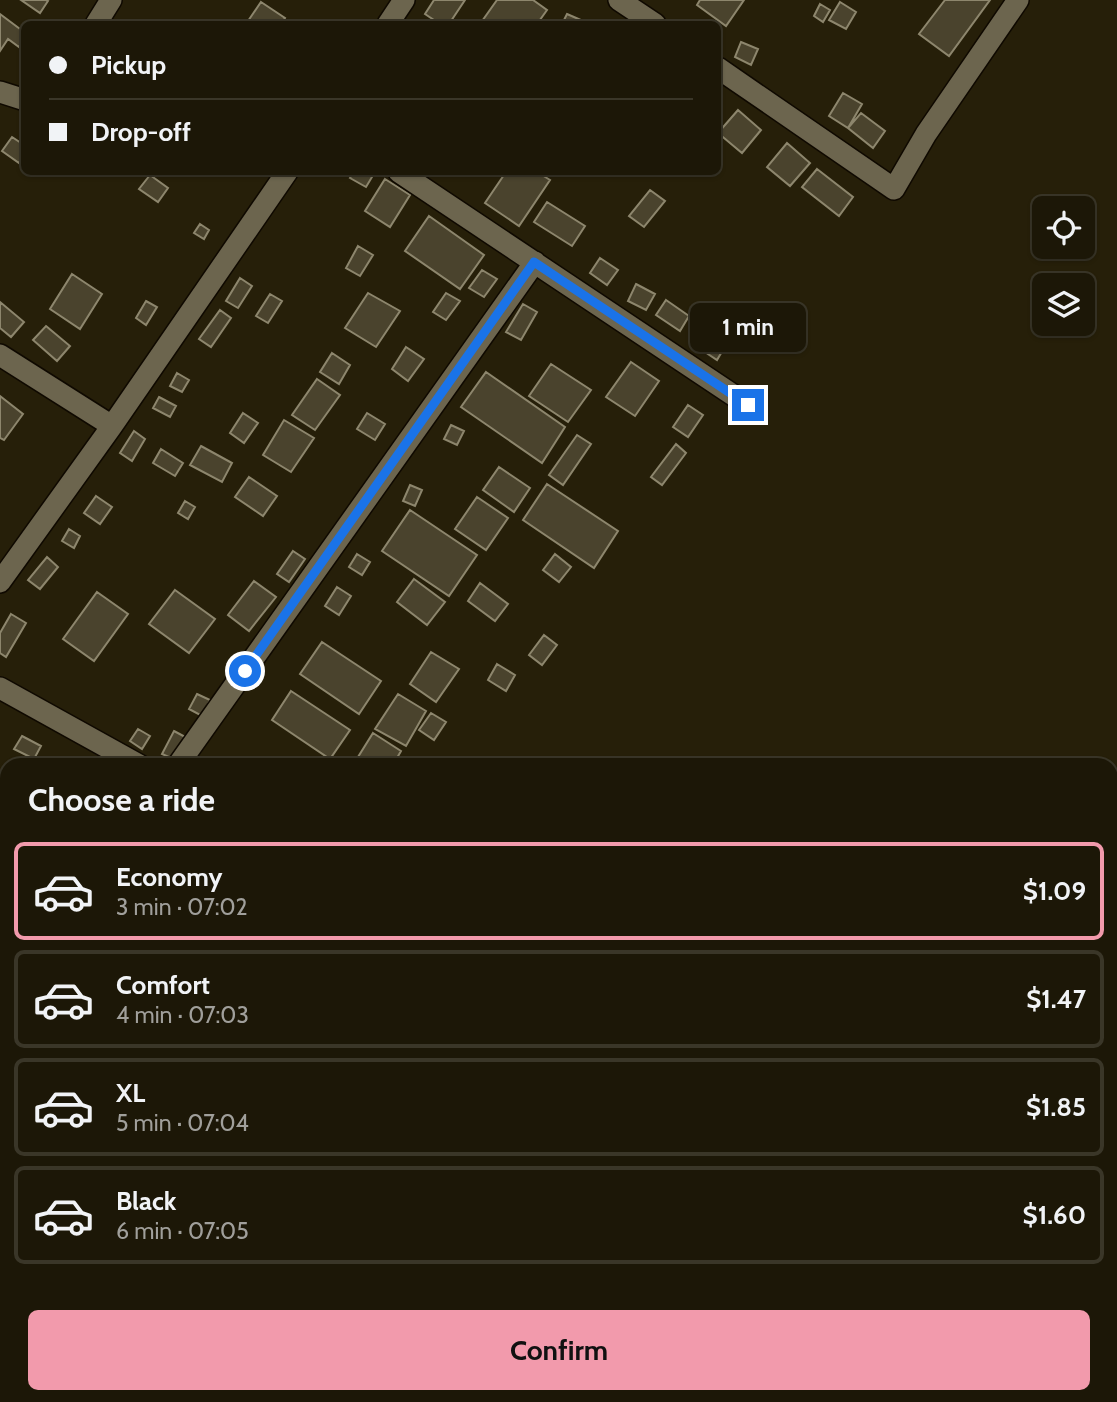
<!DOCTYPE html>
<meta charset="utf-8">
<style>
:root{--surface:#1c1707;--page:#292415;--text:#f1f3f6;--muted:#a09f9b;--line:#3a3628;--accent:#f29aac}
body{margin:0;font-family:Cabin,sans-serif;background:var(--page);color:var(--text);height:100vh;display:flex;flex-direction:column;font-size:26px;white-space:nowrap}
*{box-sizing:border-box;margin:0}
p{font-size:23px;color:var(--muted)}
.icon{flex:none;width:38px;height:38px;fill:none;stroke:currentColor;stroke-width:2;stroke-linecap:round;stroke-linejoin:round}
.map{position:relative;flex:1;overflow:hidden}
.panel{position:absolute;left:0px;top:758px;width:1118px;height:646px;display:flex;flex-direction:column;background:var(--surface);border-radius:21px 21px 0 0;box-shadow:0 2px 5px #0004,0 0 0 2px var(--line)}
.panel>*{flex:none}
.top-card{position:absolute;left:21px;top:21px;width:700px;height:154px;border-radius:10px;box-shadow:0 2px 5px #0004,0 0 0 2px var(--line);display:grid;align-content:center;height:154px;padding:0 28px;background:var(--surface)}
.fabs{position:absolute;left:1032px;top:196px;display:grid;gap:14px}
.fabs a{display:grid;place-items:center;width:63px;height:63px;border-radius:10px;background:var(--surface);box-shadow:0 2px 5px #0004,0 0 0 2px var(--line);font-size:35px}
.end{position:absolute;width:32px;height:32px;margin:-16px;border:9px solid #1a73e8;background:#fff;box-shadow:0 0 0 4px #fff}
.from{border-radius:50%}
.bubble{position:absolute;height:49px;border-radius:10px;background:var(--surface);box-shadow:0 2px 5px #0004,0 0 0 2px var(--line);font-size:23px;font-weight:800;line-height:49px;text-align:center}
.top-card b{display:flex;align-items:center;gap:24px;height:66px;font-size:26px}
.top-card b+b{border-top:2px solid var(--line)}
.top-card i{width:18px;height:18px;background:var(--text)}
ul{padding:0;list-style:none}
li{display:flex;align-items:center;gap:21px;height:98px;margin:0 14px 10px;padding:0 14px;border:4px solid var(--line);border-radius:10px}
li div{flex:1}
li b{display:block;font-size:26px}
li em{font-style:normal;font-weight:800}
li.on{border-color:var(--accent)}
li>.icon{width:63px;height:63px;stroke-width:1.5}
h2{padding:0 28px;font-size:32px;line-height:84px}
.cta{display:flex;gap:14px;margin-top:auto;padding:14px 28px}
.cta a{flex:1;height:80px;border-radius:10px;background:var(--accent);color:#111;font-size:28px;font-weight:800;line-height:80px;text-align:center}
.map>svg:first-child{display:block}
.building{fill:#4a432d;stroke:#8d866d;stroke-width:2}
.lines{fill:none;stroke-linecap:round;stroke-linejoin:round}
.street-casing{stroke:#0f0900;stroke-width:24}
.street{stroke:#6c654e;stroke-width:21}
.route{stroke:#1a73e8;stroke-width:9}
</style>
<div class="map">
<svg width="1117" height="1402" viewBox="0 0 1117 1402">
<rect width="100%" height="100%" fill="#261f09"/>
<path class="building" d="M21,0H46L48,1L40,13Z
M434,0H465L449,24H440L425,14Z
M497,0H533L547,10L537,24H480Z
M700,0H744L726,26L697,5Z
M945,0H990L949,56L919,34Z
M261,2L285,18L281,24H246Z
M840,2L856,12L846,29L829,20Z
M820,4L830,10L823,22L814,16Z
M0,14L24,32V39L19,47L8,39L0,51Z
M567,14L590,24H562Z
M741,42L758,49L751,65L735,57Z
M843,93L862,104L848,128L829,116Z
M738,110L761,130L742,153L718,133Z
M861,113L885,131L873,148L848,128Z
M12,137L24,145V155L19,163L2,151Z
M787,143L810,163L790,186L767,167Z
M817,169L853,197L839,216L802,187Z
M354,172H375L366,187L350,178Z
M506,172H537L550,180L519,226L485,203Z
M150,175L168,188L158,202L139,189Z
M385,179L410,195L390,227L365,211Z
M650,190L665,201L644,227L629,216Z
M547,202L585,226L572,246L534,222Z
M429,216L484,255L460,289L405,251Z
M200,224L209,230L204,239L194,233Z
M358,246L373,255L360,276L346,268Z
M600,258L618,270L607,285L590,273Z
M482,270L497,279L484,297L469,288Z
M72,274L102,294L80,329L50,309Z
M240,278L252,286L238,308L226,301Z
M636,284L655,294L646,310L628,301Z
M368,293L400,311L376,347L345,328Z
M446,293L460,301L446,320L433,312Z
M270,294L282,301L268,323L256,316Z
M666,300L689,316L680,331L656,315Z
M146,301L157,307L146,325L136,318Z
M0,302L24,322L11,337L0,328Z
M523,304L537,312L521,340L506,332Z
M220,310L231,318L211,347L199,339Z
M46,326L70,346L57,361L33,340Z
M701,326L727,343L717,360L690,342Z
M406,347L424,359L408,381L392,369Z
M332,353L350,365L339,384L320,372Z
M631,362L659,381L635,416L606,397Z
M551,364L591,390L568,422L529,396Z
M486,372L565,427L542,463L461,407Z
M177,373L189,380L182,392L170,386Z
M317,379L340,395L315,430L292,415Z
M0,396L23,414L4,440L0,438Z
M159,397L176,406L170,417L153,408Z
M688,405L703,415L688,437L673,427Z
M243,413L258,423L244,443L230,433Z
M367,413L385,424L375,440L357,429Z
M284,420L314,438L291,472L263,455Z
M451,425L464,431L457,445L444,439Z
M134,431L145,439L132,461L120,453Z
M577,435L591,444L563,485L549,475Z
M676,444L686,453L662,485L651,477Z
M201,446L232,463L222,482L190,465Z
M161,449L183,463L175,476L153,463Z
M499,467L530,488L514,512L483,490Z
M249,477L277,496L263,516L235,497Z
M547,484L618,531L594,568L523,520Z
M410,485L422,490L415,506L403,501Z
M96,496L112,507L100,524L84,513Z
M477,497L508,518L486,550L455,529Z
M185,501L195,507L188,519L178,513Z
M410,510L477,555L449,596L382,551Z
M69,529L80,536L74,548L62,541Z
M293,551L305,559L289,582L277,574Z
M357,554L370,562L362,575L349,567Z
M555,554L571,567L559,582L543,570Z
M47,557L58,567L40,589L28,580Z
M414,579L445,602L427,625L397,602Z
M254,581L276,597L249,631L228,615Z
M480,583L508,604L495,621L468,601Z
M337,587L351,596L339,615L325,606Z
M175,590L215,619L189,653L149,624Z
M97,592L128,614L94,661L63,639Z
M11,614L26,623L6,657L0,653V633Z
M544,635L557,645L542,665L529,655Z
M322,642L381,681L359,714L300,674Z
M431,652L459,669L436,702L410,684Z
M497,664L515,675L506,691L488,680Z
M291,691L350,730L330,759L272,720Z
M197,694L210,700L202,716L189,709Z
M398,694L426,711L406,746L375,729Z
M431,713L446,722L434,740L419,730Z
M138,729L150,736L142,749L130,741Z
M174,731L189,739L178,761L162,754Z
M373,733L401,751L393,765H353Z
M22,736L41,746L34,759L14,749Z
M7,903V944L0,940V917Z
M1117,1358V1402H1116L1111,1395V1362Z
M1067,1396H1085L1088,1402H1058Z"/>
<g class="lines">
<defs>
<path id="street" d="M619,0L655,24
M96,24L111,0
M388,24L404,0
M718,68L894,189L926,134L1018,0
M0,92L22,99L24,97
M399,172L748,405
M0,355L112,426
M0,582L112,426L287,172
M0,688L139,765
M178,765L535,262
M1111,969L1117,966
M0,977L7,980
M1111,1309L1117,1305
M11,1396L22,1402
M682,1396L688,1402
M992,1402L997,1396"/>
</defs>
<use href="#street" class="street-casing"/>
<use href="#street" class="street"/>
</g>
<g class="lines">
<path class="route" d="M245,671L534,262L748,405"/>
</g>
</svg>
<div class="fabs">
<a><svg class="icon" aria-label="locate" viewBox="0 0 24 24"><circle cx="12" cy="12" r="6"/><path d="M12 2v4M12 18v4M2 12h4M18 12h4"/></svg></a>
<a><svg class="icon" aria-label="layers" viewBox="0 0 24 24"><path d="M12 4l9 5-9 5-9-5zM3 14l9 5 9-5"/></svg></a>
</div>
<i class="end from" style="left:245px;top:671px"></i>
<i class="end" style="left:748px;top:405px"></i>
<div class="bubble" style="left:690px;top:303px;width:116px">1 min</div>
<div class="top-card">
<b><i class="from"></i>Pickup</b>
<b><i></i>Drop-off</b>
</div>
<section class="panel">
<h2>Choose a ride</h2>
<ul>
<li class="on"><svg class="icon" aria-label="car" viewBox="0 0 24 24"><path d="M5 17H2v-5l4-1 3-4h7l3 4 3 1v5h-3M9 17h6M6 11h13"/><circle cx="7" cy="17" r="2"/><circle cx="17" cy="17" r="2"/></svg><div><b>Economy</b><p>3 min · 07:02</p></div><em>$1.09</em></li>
<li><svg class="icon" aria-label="car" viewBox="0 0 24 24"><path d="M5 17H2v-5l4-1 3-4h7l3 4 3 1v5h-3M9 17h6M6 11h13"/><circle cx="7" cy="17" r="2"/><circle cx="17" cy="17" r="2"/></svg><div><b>Comfort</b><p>4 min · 07:03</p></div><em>$1.47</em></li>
<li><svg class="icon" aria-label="car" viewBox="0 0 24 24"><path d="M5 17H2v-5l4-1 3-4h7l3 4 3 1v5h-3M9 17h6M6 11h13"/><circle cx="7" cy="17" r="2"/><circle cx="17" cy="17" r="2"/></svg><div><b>XL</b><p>5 min · 07:04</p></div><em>$1.85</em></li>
<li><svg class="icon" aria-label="car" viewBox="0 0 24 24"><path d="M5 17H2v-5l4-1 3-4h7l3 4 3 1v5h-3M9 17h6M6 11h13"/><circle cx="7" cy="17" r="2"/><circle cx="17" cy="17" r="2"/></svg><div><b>Black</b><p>6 min · 07:05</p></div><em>$1.60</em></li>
</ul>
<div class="cta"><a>Confirm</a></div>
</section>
</div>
